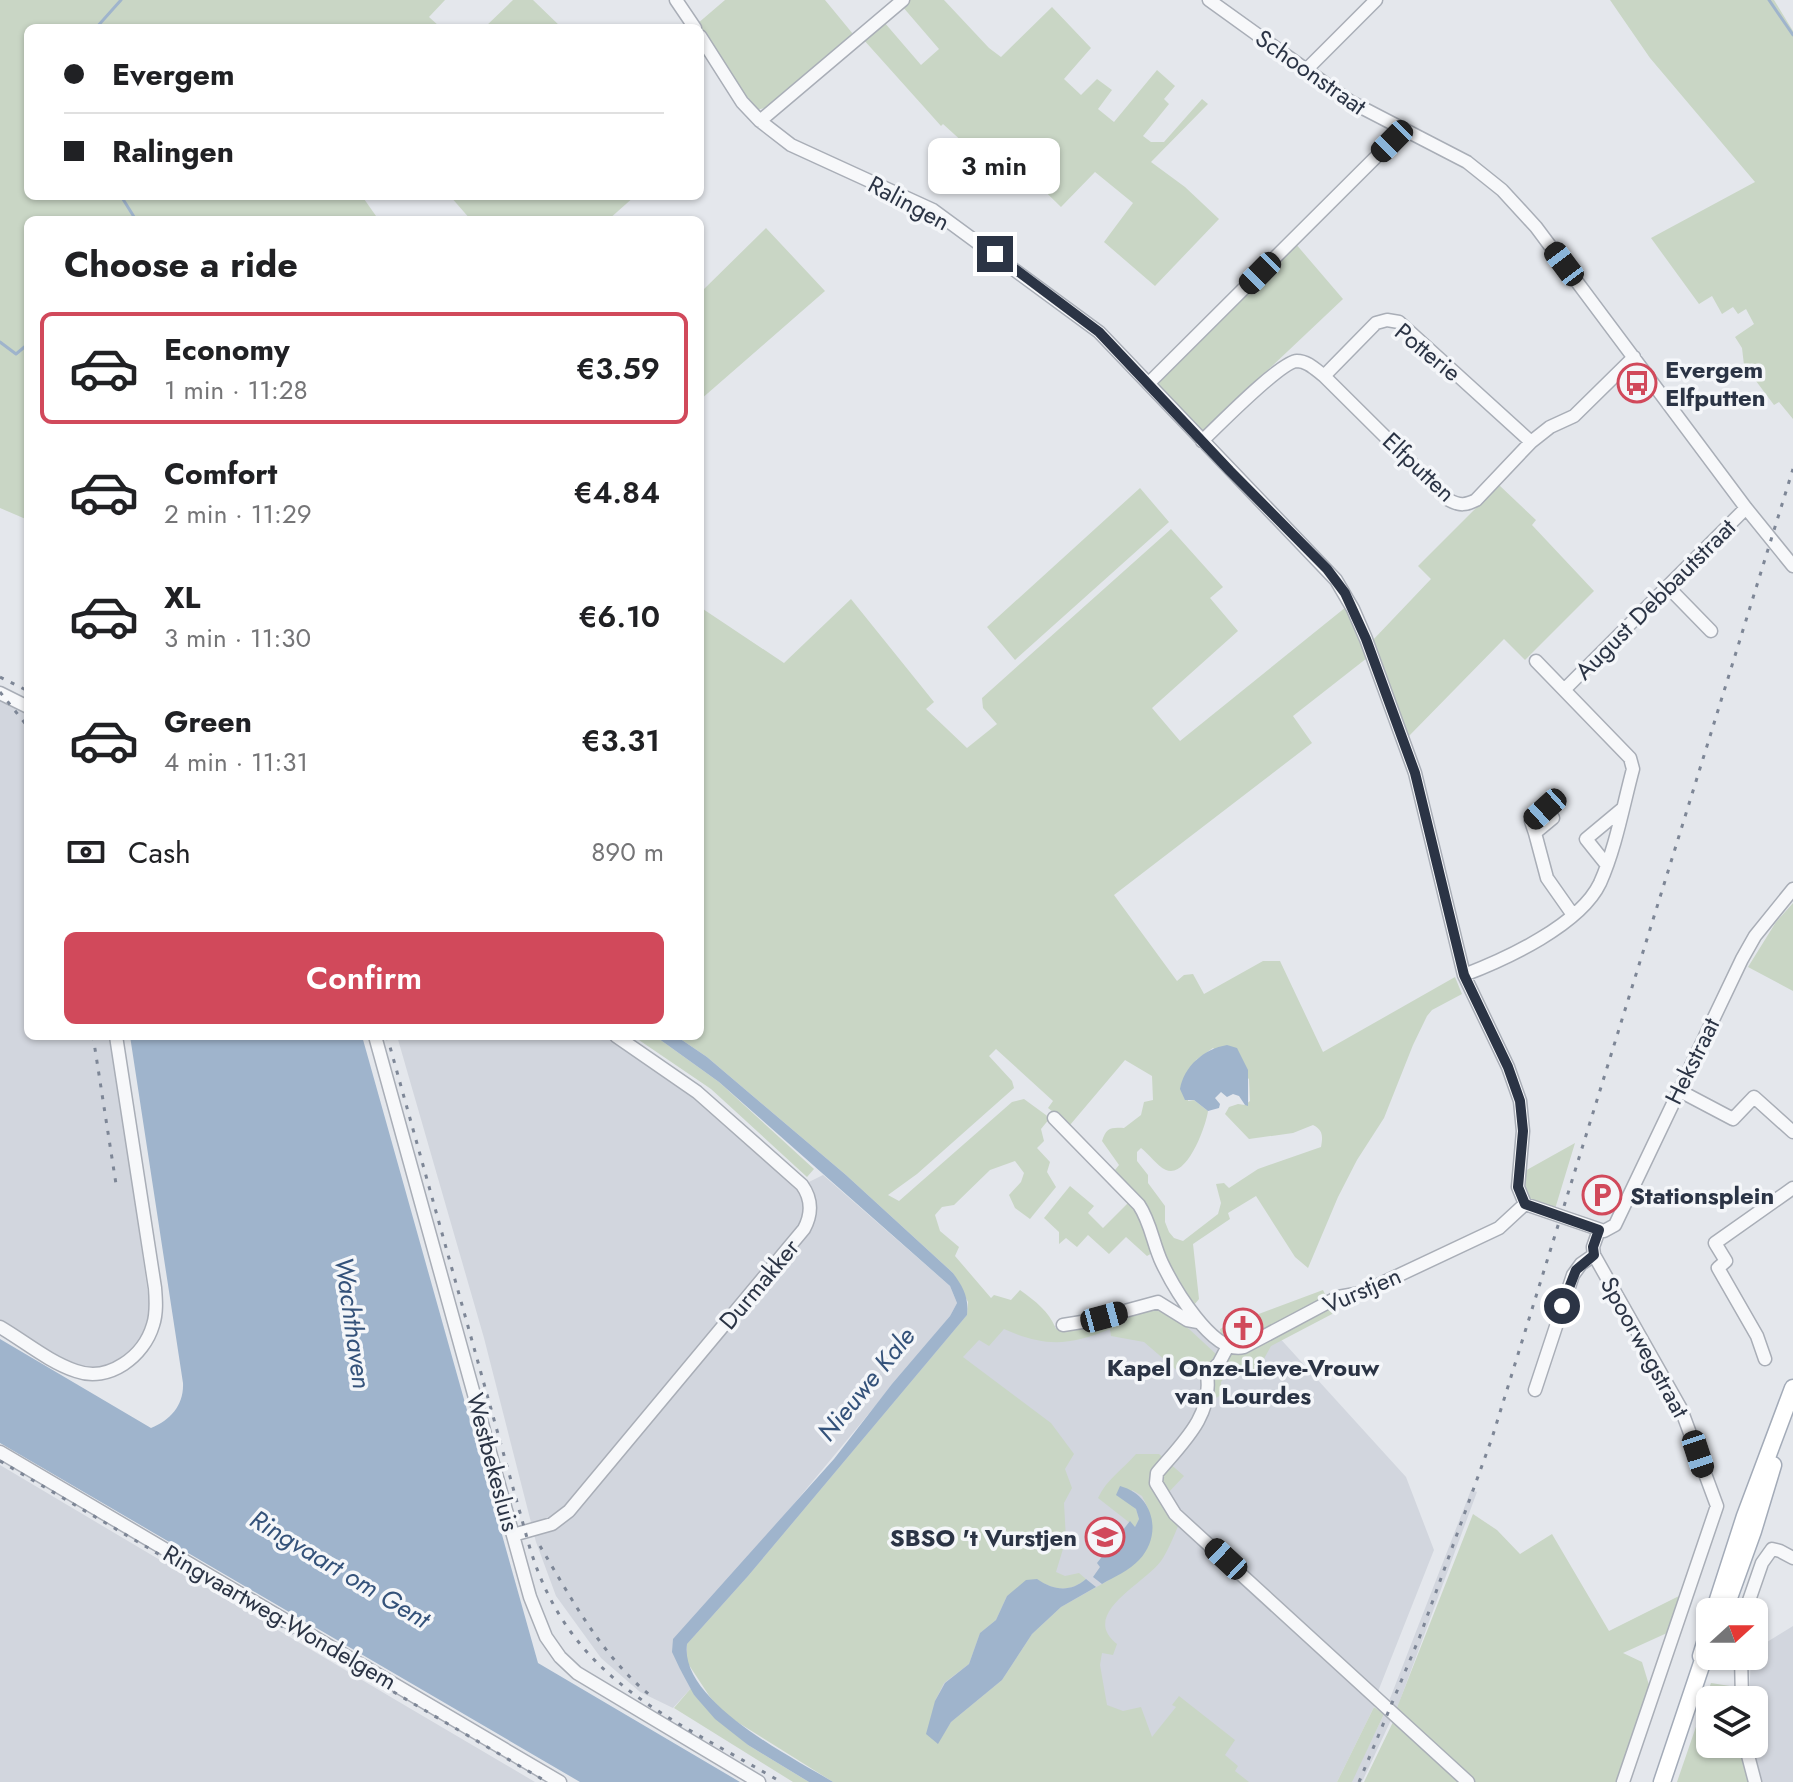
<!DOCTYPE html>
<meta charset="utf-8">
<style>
:root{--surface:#fff;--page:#f2f2f2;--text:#202124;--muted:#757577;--line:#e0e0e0;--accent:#d1495b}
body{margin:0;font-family:Jost,sans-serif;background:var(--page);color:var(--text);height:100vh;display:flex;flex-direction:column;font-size:30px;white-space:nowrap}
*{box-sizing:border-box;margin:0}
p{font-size:26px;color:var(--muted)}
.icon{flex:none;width:44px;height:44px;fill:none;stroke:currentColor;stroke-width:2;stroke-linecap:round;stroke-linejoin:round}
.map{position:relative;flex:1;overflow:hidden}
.details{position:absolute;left:24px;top:216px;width:680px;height:824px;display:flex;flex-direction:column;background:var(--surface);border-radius:12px;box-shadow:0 2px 6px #0004}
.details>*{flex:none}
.banner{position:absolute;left:24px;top:24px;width:680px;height:176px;border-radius:12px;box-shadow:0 2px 6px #0004;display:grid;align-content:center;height:176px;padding:0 40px;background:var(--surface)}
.needle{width:52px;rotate:69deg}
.fabs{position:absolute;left:1696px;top:1598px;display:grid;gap:16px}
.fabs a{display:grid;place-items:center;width:72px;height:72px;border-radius:12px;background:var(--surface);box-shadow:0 2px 6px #0004;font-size:40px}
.end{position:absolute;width:36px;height:36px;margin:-18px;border:10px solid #2b3445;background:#fff;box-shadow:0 0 0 4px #fff}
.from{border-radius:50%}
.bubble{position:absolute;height:56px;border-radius:12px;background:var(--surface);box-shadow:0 2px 6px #0004;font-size:26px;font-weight:600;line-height:56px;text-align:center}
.car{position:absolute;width:24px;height:48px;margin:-24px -12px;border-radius:10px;box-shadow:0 0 6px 2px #0007;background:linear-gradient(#222 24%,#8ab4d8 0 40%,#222 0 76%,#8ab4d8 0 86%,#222 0)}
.banner b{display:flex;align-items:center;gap:28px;height:76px;font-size:30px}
.banner b+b{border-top:2px solid var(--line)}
.banner i{width:20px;height:20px;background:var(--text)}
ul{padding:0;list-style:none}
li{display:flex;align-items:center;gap:24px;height:112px;margin:0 16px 12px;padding:0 24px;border:4px solid transparent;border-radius:12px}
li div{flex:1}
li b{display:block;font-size:30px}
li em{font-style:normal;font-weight:600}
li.selected{border-color:var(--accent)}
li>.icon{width:72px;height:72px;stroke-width:1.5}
h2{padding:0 40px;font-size:36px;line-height:96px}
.pay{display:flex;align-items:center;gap:20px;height:88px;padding:0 40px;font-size:30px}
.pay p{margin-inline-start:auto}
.cta{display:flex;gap:16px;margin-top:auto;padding:16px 40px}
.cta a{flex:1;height:92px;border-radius:12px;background:var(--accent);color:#fff;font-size:32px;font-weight:600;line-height:92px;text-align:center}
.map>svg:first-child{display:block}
.built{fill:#d2d6de}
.green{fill:#c9d6c5;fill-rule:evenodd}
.water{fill:#9fb4cc}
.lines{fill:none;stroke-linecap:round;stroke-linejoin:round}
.stream{stroke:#9fb4cc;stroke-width:3}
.minor-casing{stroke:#a9aeb7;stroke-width:15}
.major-casing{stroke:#a3abb8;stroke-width:19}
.minor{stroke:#f7f8fa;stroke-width:12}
.major{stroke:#fff;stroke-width:16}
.rail{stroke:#7d8696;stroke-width:3;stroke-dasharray:4 8;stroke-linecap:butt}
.route{stroke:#2b3445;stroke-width:10}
.labels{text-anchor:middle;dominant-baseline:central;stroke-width:7;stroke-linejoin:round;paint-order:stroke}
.street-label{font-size:24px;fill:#2b3445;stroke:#f4f6f9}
.poi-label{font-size:24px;font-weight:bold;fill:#2b3445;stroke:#f4f6f9;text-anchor:start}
.water-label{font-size:26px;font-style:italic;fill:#34527a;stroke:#f4f6f9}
</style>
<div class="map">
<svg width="1793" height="1782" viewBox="0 0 1793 1782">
<rect width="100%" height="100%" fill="#e4e7ec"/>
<path class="built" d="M0,699L28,713V1036H111L151,1315L140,1344L125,1359L101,1370L70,1367L0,1323Z
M397,1036H607L693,1095L797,1188L823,1175L950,1286L957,1303L950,1316L788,1511L680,1669L692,1687L673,1708L640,1692L601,1658L556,1596L536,1542L484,1338Z
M1158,1305L1218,1342L1276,1334L1406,1477L1434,1550L1377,1694L1374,1707L1337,1782H833L687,1644L967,1315L1064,1327Z
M0,1465L389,1696L535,1782H0Z
M1471,1490L1477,1492L1399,1703L1362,1782H1351L1384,1714Z
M1793,1626V1782H1762L1751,1744H1754V1700H1749L1751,1656H1754V1650Z"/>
<path class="green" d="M0,0H445L429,17L439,26L437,28H28V196H362L376,216L371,220H28V520L0,508Z
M513,0H533L562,28H484Z
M725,0H825L853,34L765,108L755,110L738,90L697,24Z
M910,0H944L989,48L1001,57L1052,7L1091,48L1064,79L1081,95L1097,79L1112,90L1098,109L1114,122L1157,70L1175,86L1164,99L1169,104L1143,136L1151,142H1164L1202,99L1208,104L1151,162L1185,187L1219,219L1155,286L1104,242L1133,203L1095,172L1061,207L1014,161L999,175L943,124L941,126L863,39L884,22L921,65L939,49L902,6Z
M1610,0H1774L1793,31V419L1779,402L1774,405L1744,365L1742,348L1735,337L1754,324L1746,309L1738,314L1733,307L1722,314L1712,296L1699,304L1651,238L1755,182L1650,58Z
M450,196H635L608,220H471Z
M766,228L825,291L700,400V293Z
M1295,243L1343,299L1201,433L1158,384Z
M1499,485L1536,520L1532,525L1594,591L1525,660L1504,639L1408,737L1372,641L1431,579L1418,566Z
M1140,488L1169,522L1015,660L987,627Z
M1171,529L1223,587L1210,598L1238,631L1152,708L1180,741L1346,607L1367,658L1293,716L1312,743L1114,895L1177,981L1184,975L1193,974L1204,994L1263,961H1280L1323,1052L1455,977L1462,994L1432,1010L1427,1016L1413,1045L1384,1118L1357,1160L1338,1197L1308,1268L1295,1257L1256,1196L1228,1213L1230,1219L1193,1244L1199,1299L1194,1305L1170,1266L1140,1198L1115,1170L1119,1165L1102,1141C1106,1128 1111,1127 1124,1128L1141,1115L1144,1102L1153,1100L1152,1076L1125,1060L1070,1125L1048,1108L1053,1101L996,1049L989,1056L1012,1081L1014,1088L917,1174L888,1195L899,1201L1012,1102L1024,1099L1050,1118L1041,1129L1044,1141L1037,1148L1050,1162L1047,1172L1056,1187L1030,1219L1015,1208L1009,1195L1021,1182L1024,1173L1015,1161L990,1170L954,1205L942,1207L935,1215L940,1231L959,1247L955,1256L991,1298L994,1295L1011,1300L1020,1290C1036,1302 1048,1310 1056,1329L1091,1324L1155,1307L1175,1316L1216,1354L1224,1357L1220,1329L1224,1327L1323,1290L1334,1313L1271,1346L1260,1366L1236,1378L1226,1376L1221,1382V1395C1211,1402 1204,1403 1192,1399L1216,1370L1194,1362L1180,1373L1144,1342L1111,1336L1110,1329C1069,1346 1044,1347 1004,1329L989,1346L979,1340L963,1357L1051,1423L1074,1454L1065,1469L1072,1488L1064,1503L1066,1539L1056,1572L1065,1576L1079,1573L1086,1579C1070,1593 1053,1590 1036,1579L1007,1596L996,1620L980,1633L969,1664L944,1683L935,1701L938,1743L951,1722L1002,1680L1032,1634L1061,1607L1109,1580L1148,1508L1142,1496L1132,1490L1131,1504L1136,1509L1139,1519L1135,1527L1098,1498C1107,1479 1122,1470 1136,1454H1159L1184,1476L1168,1493L1183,1515C1176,1530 1170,1548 1161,1561C1143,1585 1079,1614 1117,1644L1113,1655L1102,1653L1100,1665L1107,1705L1123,1711L1141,1707L1152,1737L1176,1707L1172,1705L1179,1696L1235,1740L1225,1755L1238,1766L1235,1771L1249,1782H833L726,1715L710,1697L687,1662V1644L748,1576L967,1315L968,1302L953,1273L846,1175L707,1057L676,1036H700V607L784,663L851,599L934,702L926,709L967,748L997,724L983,708L982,698ZM1213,1048L1249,1079L1250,1101L1245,1105L1238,1104L1229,1107L1225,1114L1249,1139L1293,1133L1313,1125C1323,1130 1323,1136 1321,1147L1258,1169L1229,1188L1224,1183L1216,1184L1221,1203L1218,1214L1183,1241L1174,1238L1169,1232L1165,1222V1206L1148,1183V1175L1137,1161V1152L1141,1148C1149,1154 1157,1166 1166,1170C1187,1179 1206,1126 1208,1111L1194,1100L1188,1101L1196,1060Z
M1793,903V991L1748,967L1776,922Z
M633,1036H655L719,1082L814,1169L807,1177L711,1089Z
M1575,1143L1555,1209L1539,1204L1523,1193V1172Z
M1070,1186L1094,1206L1088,1213L1103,1228L1131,1200L1154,1252L1147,1256L1126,1237L1109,1254L1088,1235L1077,1247L1066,1238L1059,1244V1232L1044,1218Z
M1473,1514L1497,1530L1520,1554L1552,1534L1609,1631L1679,1596L1667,1633L1623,1653L1642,1662L1649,1685L1617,1782H1475L1396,1710Z
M1711,1683L1736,1687V1700H1710V1744H1740L1750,1782H1677Z
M692,1687L694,1695L748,1745L809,1782H793L674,1708Z
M1374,1707L1384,1714L1352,1782H1337Z
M1393,1722L1461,1782H1364Z"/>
<path class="water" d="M130,1036H362L538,1663L740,1782H580L0,1443V1339L151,1428C171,1420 184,1405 183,1383Z
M655,1036H676L707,1057L846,1175L953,1273C963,1287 969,1297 967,1315L748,1576L687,1644C679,1701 792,1757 833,1782H809L748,1745L715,1719L694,1695L680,1669L672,1652L673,1639L834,1459L892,1384L950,1316L957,1303L950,1286L719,1082Z
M1227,1045L1237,1048L1248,1070V1106L1245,1105L1239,1096L1233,1094L1227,1097L1221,1092L1215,1098L1220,1104L1219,1108L1208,1111L1194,1100H1185L1180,1089C1184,1066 1204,1049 1227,1045Z
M1120,1486C1154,1495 1163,1535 1139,1560C1130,1570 1114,1577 1102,1584L1093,1577L1100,1567L1097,1563L1130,1521L1135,1527L1139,1519L1136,1509L1116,1495Z
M1037,1579C1053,1590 1070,1593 1086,1579L1096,1587L1061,1607L1032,1634L1002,1680L951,1722L938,1744L926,1734L935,1701L945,1683L969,1664L980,1633L996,1620L1007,1596L1026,1580Z"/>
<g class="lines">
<path class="stream" d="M1769,0L1793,35
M96,28L121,0
M121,196L136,220
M0,342L16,354L28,344"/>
<defs>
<path id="minor" d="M676,0L695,28
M1209,0L1351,102L1467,162L1502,190L1536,227L1746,508L1793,566
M700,36L742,102L760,121L791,145L933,210L1099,332L1336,580L1353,609L1366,639L1415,773L1464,975L1508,1067L1520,1101L1523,1131L1518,1187L1525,1204
M1306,70L1376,0
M760,121L903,0
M1324,376L1376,323L1387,320L1399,322L1531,442
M1149,383L1392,141L1400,128
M1202,441C1218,426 1280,362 1297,361C1308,361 1316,370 1324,376L1449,500C1460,506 1466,505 1476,500L1531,442L1550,427L1574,416L1634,357
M1669,588L1711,631
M1564,690L1746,508
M0,693L28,707
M1535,833L1531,821L1545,809L1553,818L1535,833L1547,878L1573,915
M1606,864L1586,839L1622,809
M1464,975C1506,959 1580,925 1600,883C1616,847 1623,806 1633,769L1630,758L1536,661
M375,1036L530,1597L546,1637L560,1657L577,1673L759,1782
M1678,1090L1733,1119L1754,1097L1793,1132
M1054,1118L1139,1205C1151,1223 1153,1244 1162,1263C1173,1286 1213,1356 1244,1347L1338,1297L1361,1293L1499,1228L1525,1204
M1525,1204L1604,1231L1615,1225L1742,959L1755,936L1793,889
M1599,1230L1593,1247L1594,1255L1681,1409L1717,1506L1623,1782
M1063,1325L1088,1321L1158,1302L1187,1320L1198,1322
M0,1327C24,1341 49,1362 76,1371C109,1383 144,1356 153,1325C157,1313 156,1300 155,1288L116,1036
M1228,1346L1219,1363L1207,1375C1213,1416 1182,1443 1157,1473L1156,1483L1175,1514L1468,1782
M1765,1359L1757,1336L1718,1268L1726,1261L1715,1243L1793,1188
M1535,1390L1573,1275L1581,1264L1594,1255
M0,1452L560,1782
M513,1535L552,1524L569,1511L804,1229C812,1214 812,1199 802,1185L697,1092L616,1036
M1745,1612L1762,1563L1772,1549L1780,1551L1793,1558
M1741,1656L1742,1700
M1745,1744L1755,1782"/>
<path id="major" d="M1726,1606L1753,1531L1773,1465
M1714,1612L1745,1516L1793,1388
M1701,1656L1710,1627
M1662,1782L1702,1663L1710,1646"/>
</defs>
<use href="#minor" class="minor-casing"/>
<use href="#major" class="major-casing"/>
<use href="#minor" class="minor"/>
<use href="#major" class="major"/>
<path class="rail" d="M0,677L28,691
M0,692L28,727
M93,1036L116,1184
M387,1036L529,1545C569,1681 669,1716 781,1782
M0,1461L547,1782
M540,1546C571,1598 603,1658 651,1696
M1359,1782L1420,1636L1492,1438L1793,469"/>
</g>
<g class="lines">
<path class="route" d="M995,254L1099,332L1230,471L1327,569L1345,593L1366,639L1415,773L1464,975L1508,1067L1520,1101L1523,1131L1518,1187L1525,1204L1599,1230L1593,1247L1594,1255L1576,1270L1562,1306"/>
</g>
<defs>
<symbol id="bus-ring" viewBox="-11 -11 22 22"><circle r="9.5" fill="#f4f6f9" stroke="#d1495b" stroke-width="1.5"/><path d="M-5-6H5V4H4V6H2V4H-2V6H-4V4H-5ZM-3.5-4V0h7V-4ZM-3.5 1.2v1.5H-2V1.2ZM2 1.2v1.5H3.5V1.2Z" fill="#d1495b"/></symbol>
<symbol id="parking-ring" viewBox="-11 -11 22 22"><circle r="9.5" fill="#f4f6f9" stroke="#d1495b" stroke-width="1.5"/><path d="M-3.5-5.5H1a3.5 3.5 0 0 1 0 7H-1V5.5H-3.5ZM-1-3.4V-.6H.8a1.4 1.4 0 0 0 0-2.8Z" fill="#d1495b"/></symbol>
<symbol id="church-ring" viewBox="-11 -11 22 22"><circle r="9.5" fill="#f4f6f9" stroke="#d1495b" stroke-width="1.5"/><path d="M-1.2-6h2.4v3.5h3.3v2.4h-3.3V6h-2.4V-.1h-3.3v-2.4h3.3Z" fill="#d1495b"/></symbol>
<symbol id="school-ring" viewBox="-11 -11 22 22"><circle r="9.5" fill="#f4f6f9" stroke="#d1495b" stroke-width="1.5"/><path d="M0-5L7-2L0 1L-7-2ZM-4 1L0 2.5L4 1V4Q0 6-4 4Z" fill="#d1495b"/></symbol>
</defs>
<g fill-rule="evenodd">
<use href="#bus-ring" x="1615" y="361" width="44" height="44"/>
<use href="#parking-ring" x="1580" y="1173" width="44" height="44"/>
<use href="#church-ring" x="1221" y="1306" width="44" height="44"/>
<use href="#school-ring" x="1083" y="1515" width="44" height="44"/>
</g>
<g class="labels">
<g class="street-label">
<text transform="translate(1311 72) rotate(35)">Schoonstraat</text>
<text transform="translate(909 203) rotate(28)">Ralingen</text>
<text transform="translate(1428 352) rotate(39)">Potterie</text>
<text transform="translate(1419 467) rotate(43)">Elfputten</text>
<text transform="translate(1655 599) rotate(-45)">August Debbautstraat</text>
<text transform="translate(1692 1061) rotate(-64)">Hekstraat</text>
<text transform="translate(759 1284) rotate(-50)">Durmakker</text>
<text transform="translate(1362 1290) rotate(-23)">Vurstjen</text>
<text transform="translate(1645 1347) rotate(61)">Spoorwegstraat</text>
<text transform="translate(493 1462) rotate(75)">Westbekesluis</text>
<text transform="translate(280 1617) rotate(30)">Ringvaartweg-Wondelgem</text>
</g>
<g class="poi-label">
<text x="1665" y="369">Evergem<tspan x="1665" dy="28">Elfputten</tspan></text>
<text x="1630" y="1195">Stationsplein</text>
<text x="1243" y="1367" text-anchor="middle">Kapel Onze-Lieve-Vrouw<tspan x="1243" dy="28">van Lourdes</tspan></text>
<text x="1077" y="1537" text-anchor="end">SBSO 't Vurstjen</text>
</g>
<g class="water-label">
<text transform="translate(353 1323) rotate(82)">Wachthaven</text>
<text transform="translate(866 1384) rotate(-51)">Nieuwe Kale</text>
<text transform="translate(340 1569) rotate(31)">Ringvaart om Gent</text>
</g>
</g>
</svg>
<div class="fabs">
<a><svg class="needle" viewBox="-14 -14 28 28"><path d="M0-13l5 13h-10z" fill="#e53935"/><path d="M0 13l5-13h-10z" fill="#757577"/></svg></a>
<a><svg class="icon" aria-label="layers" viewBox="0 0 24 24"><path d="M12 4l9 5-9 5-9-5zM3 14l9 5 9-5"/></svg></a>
</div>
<i class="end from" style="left:1562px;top:1306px"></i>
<i class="end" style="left:995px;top:254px"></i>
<div class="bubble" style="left:928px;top:138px;width:132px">3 min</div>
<i class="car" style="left:1392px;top:141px;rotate:225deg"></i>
<i class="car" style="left:1564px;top:264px;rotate:323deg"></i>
<i class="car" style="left:1260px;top:273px;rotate:225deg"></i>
<i class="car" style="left:1545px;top:809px;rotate:228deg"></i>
<i class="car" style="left:1104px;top:1317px;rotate:75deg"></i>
<i class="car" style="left:1698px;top:1454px;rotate:162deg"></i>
<i class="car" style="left:1226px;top:1559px;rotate:313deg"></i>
<div class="banner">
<b><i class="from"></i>Evergem</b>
<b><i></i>Ralingen</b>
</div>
<section class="details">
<h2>Choose a ride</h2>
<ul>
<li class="selected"><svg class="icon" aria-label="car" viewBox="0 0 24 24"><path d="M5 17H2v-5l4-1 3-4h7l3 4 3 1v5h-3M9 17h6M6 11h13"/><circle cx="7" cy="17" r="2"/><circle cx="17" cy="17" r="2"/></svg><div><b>Economy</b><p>1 min · 11:28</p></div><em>€3.59</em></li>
<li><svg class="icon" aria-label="car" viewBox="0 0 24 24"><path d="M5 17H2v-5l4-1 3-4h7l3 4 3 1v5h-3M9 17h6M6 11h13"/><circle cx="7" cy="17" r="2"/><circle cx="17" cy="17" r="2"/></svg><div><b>Comfort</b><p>2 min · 11:29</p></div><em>€4.84</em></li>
<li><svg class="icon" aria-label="car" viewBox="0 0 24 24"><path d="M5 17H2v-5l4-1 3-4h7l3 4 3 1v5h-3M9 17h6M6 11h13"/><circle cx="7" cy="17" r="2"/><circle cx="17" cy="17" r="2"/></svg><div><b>XL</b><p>3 min · 11:30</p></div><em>€6.10</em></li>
<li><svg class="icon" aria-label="car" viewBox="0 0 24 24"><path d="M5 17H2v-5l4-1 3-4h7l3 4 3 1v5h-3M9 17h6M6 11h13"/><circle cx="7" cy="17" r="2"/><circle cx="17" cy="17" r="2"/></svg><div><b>Green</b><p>4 min · 11:31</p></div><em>€3.31</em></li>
</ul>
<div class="pay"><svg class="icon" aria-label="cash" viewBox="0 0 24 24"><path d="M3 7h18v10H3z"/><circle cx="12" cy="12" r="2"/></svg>Cash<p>890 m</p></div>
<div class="cta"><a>Confirm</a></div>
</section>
</div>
